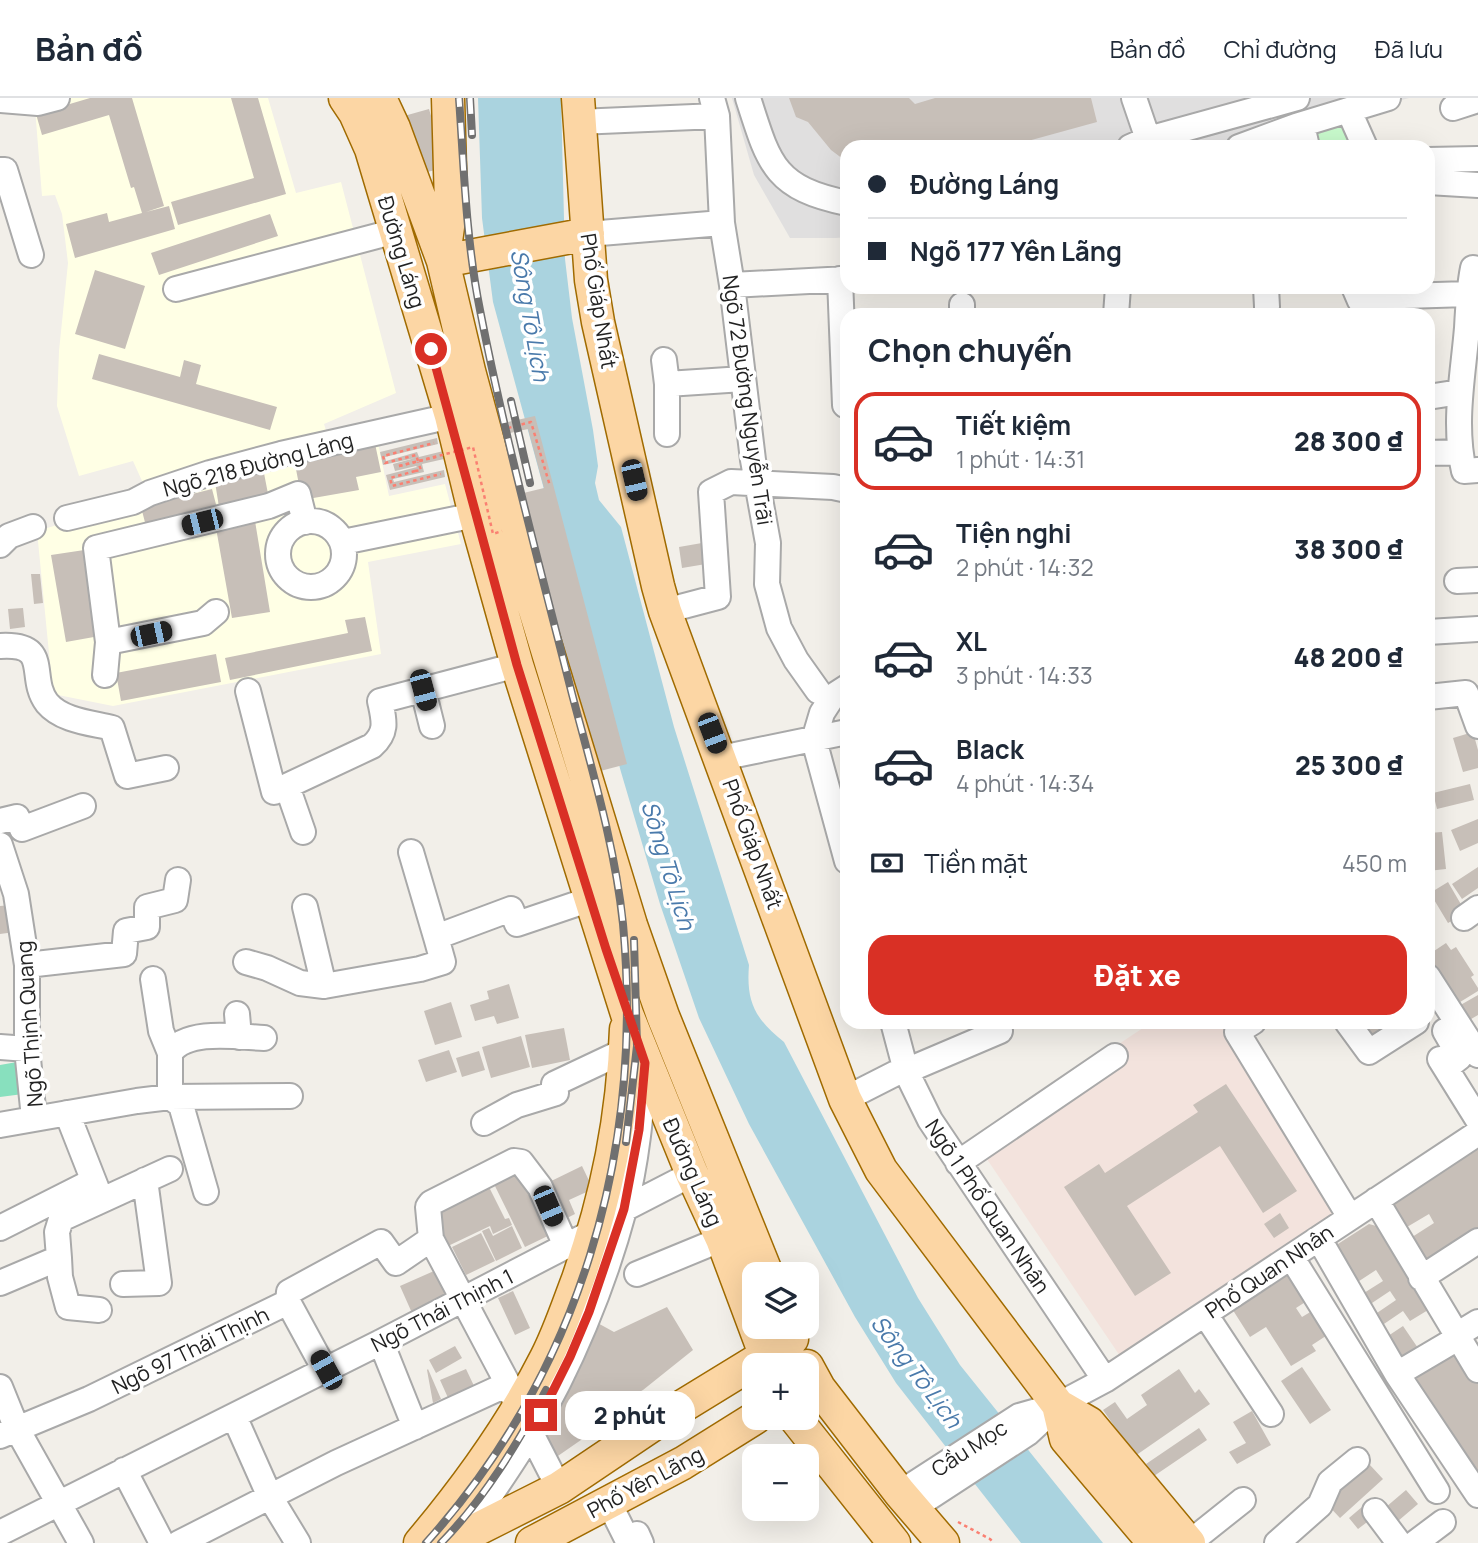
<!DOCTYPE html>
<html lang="vi">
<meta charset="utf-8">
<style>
:root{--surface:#fff;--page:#f2f2f3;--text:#1f2937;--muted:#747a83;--line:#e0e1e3;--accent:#d93025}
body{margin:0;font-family:Manrope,sans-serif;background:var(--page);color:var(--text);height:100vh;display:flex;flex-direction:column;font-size:26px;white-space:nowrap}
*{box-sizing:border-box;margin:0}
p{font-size:23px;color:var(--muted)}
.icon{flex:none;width:38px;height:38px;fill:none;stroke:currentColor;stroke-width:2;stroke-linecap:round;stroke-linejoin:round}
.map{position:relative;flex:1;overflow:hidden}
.sheet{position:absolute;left:840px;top:210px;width:595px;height:721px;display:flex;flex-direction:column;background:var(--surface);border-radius:21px;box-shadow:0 7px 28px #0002}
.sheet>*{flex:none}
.top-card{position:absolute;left:840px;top:42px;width:595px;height:154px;border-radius:21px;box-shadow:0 7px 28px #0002;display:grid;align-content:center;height:154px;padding:0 28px;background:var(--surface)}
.fabs{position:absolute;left:742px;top:1164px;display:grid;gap:14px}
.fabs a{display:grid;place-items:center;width:77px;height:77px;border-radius:14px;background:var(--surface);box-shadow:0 7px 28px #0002;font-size:35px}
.end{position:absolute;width:32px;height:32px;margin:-16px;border:9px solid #d93025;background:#fff;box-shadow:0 0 0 4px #fff}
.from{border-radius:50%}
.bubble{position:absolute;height:49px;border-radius:21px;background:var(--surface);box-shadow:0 7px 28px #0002;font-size:23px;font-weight:800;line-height:49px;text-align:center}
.car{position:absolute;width:21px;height:42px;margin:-21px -10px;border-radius:9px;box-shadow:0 0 5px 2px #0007;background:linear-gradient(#222 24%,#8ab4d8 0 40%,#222 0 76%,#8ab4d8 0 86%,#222 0)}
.top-card b{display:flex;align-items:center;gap:24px;height:66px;font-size:26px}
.top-card b+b{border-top:2px solid var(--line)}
.top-card i{width:18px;height:18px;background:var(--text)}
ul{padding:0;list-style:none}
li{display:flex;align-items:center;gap:21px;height:98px;margin:0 14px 10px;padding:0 14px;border:4px solid transparent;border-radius:21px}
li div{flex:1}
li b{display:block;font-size:26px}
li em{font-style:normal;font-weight:800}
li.active{border-color:var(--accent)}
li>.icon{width:63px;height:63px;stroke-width:1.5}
h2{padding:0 28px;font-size:32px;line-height:84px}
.pay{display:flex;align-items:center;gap:18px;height:77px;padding:0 28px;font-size:26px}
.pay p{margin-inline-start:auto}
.action{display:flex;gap:14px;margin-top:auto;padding:14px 28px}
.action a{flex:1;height:80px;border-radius:21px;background:var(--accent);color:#fff;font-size:28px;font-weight:800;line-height:80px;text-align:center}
header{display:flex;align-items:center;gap:42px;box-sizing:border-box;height:98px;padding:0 35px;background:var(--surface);border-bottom:2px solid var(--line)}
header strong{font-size:33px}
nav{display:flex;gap:38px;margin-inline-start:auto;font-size:24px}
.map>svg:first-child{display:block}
.residential{fill:#e0dfdf}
.education{fill:#ffffe5}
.military{fill:#f3e3dd}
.park{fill:#c8facc}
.pitch{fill:#88e0be}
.water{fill:#aad3df}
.building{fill:#c7bfb8}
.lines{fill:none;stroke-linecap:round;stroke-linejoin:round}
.minor-casing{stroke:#a9a9a9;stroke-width:28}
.major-casing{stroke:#a06b00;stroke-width:35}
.path{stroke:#fa8072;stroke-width:2.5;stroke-dasharray:3.5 3.5;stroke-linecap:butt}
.minor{stroke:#fff;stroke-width:24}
.major{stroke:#fcd6a4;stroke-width:32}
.rail-casing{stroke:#707070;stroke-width:8}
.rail{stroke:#fff;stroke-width:5;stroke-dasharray:16;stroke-linecap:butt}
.path-bridge{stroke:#fa8072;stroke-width:2.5;stroke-dasharray:3.5 3.5;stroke-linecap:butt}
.route{stroke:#d93025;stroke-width:9}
.labels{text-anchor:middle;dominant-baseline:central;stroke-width:7;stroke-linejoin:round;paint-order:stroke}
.street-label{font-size:21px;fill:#222;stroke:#fff}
.water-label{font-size:23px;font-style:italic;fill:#4a7aab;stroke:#fff}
</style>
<header>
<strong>Bản đồ</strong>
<nav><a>Bản đồ</a><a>Chỉ đường</a><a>Đã lưu</a></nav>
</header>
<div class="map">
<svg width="1478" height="1445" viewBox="0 0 1478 1445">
<rect width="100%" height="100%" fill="#f2efe9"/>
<path class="residential" d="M732,0H1409L1226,49H847V139L836,140H790L754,77Z"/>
<path class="education" d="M71,0H268L296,95L341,84L396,295L324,326L330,345L147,394L133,363L79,378L57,308L59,253L68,165L62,116L55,97L42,98L35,10Z
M377,340L389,398L445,386L461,446L368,464L381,556L113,608L53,596L37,433L162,396Z"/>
<path class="military" d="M1152,924H1215L1219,929L1226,924H1238L1354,1109L1120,1258L974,1042Z"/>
<path class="park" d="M1346,20L1359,49H1310V34Z"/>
<path class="pitch" d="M17,964L23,996L0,999V967Z"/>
<path class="water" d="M478,0H561L565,161L572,220L593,332L598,368L595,385L599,402L621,429L674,629L749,867C746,904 755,921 784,944L918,1200L960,1267L1103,1445H1021L896,1285L855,1219L749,1026L699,920L660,806L621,674L493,204L482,120Z"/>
<path class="building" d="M90,0H132L164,108L146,114L169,108L175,131L75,160L66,126L107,115L109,124L142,115L134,89L131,90L109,17L42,37L36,16Z
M231,0H258L286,96L178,127L171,104L254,80Z
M789,0H909L915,6L935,0H1091L1097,24L1006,49H847V64L831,52L808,24L796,19Z
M429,11L446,69L420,76L404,18Z
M270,116L278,138L159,177L151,155Z
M95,172L145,188L125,251L75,236Z
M99,256L180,279L184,262L201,267L196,286L277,309L270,332L92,281Z
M535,318L627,666L566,682L504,439L489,443L466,356L422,366L424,374L393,381L394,384L444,372L445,379L390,392L386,377L417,369L416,368L395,373L393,366L415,360L383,367L380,354L437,340L438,346L385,359L386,363L417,354L419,359L464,348L494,402L544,390L528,331L510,335L508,324Z
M374,341L381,374L356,379L359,392L302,402L293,356Z
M263,370L269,401L219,409L214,378Z
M212,391L218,414L147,432L141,409Z
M255,423L270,514L232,520L216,430Z
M702,445L706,466L682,470L679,449Z
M91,451L105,537L66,544L51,457Z
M31,476H40L43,505L34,506Z
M23,510L25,529L10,531L8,511Z
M365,519L372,553L230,582L225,560L348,535L345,522Z
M216,556L221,584L121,603L116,575Z
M1473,634L1478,652V670L1463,674L1453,640Z
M1470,686L1474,702L1437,711L1433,695Z
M1478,721V745L1460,753L1451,732Z
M1442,734L1446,771L1428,773V735Z
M1478,769V790L1462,801L1452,786Z
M1448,784L1466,815L1448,825L1430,795Z
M12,807L15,834L0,836V808Z
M1446,845L1451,852L1456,849L1474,877L1471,879L1478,890V893L1452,909L1428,872V857Z
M509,886L519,920L497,926L494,918L475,923L470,907L489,901L487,893Z
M1478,897V917L1466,924L1457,909Z
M451,904L462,939L435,947L424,913Z
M1353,924H1405L1369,948Z
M564,930L570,962L532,970L525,937Z
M521,938L530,969L491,980L482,949Z
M449,952L457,974L426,984L418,962Z
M479,953L485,972L462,979L456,960Z
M1226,986L1297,1093L1263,1115L1220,1048L1127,1108L1171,1175L1135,1198L1064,1089L1099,1066L1105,1075L1198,1014L1193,1007Z
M1478,1051V1132L1424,1165L1409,1141L1434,1125L1429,1116L1407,1129L1391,1103Z
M582,1068L593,1091L569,1102L575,1116L559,1124L541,1088Z
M522,1072L554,1135L525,1149L494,1086Z
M488,1087L505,1121L509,1120L512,1127L493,1136L490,1128L448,1148L432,1114Z
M1280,1115L1289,1130L1274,1140L1264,1126Z
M1369,1126L1380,1129L1433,1209L1410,1223L1403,1213L1381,1228L1374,1217L1396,1202L1390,1193L1363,1211L1356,1200L1383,1183L1376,1172L1350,1189L1327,1153Z
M512,1128L522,1150L496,1163L482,1133L489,1130L493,1138Z
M481,1135L495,1163L466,1177L452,1149Z
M1289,1168L1310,1201L1296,1210L1302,1219L1312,1213L1332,1234L1312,1247L1316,1253L1291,1268L1266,1229L1250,1239L1229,1206Z
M443,1169L455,1196L412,1215L400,1188Z
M513,1193L530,1230L515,1237L498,1200Z
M667,1209L693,1252L643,1292L598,1317L604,1326L555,1360L538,1327L594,1223L614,1234Z
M1403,1228L1420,1253L1404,1263L1388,1238Z
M1456,1244L1478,1274V1381L1422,1300L1426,1297L1411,1275Z
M455,1248L462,1260L436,1275L429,1262Z
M1302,1269L1331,1312L1310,1326L1281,1283Z
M428,1271L441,1301L433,1305L427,1272Z
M466,1271L475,1290L449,1302L440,1282Z
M1179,1271L1195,1295L1199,1291L1210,1306L1135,1358L1103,1312L1115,1304L1127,1321L1147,1307L1141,1297Z
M1252,1313L1271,1347L1237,1366L1229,1354L1246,1345L1233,1324Z
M1199,1330L1207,1342L1154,1378L1146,1366Z
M1370,1367L1383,1381L1340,1420L1325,1404Z
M1406,1392L1418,1406L1391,1429L1379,1415Z
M1369,1403L1379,1415L1358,1431L1349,1420Z"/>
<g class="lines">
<defs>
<path id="minor" d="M712,0L717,18L722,125L732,187L753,362L768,445L767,486L779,530L796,562L818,593
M748,0C769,66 774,90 847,105
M1134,0L1148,41
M0,2L38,5L57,0
M1453,10L1478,2
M1349,13L1365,49
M578,24L717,18
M1302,27L1307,49
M1130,49L1148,41L1297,0
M1239,49L1296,28L1388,0
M1428,62L1478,61
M0,72H5L31,157
M1428,84L1478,87
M588,136L722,125
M1478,171L1473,170C1469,190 1468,210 1467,230C1463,278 1453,326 1464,373L1478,372
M840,181L845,307
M732,187L847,181
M1266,189L1267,209
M1354,189L1360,203L1404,198L1468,196
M176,191L396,133
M962,217V207
M1116,217L1118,189
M664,262L667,286
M1428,299L1460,294
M667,336V286L743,281
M1428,355L1460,354
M67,420L133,404L150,395L210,375L281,356L451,318
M278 456a33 33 0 1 1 66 0a33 33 0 1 1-66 0Z
M343,444L475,417
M0,447L9,438L33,429
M1457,483L1478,482
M665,513L718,499L711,394L731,384L833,389L847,392
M1428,534L1478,531
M108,544L203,525L216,514
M0,548C53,545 27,579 47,605C62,623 92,625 112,630L127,678L166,670
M105,577L108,544L96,450L269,408L298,396L305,424
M847,589L833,598L822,615L814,642L847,763
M423,592L432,628
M248,593L274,694L372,648C388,634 384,622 380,603L517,567
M1428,599L1466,595L1478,628
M721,660L847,634
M287,688L303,734
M0,723L17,719L22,731L83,708
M0,747L16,796L27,867V951L34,1020
M411,754L436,839
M305,809L324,888
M1464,820L1478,810
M246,864L267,870L300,885L324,888L420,871L443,864L436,839L511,811L517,826L591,801
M27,867L124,856L126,833L147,829V809L175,802L178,782
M1428,879L1478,957
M153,881L161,933L170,955
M237,916L239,939
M893,924L906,973L930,1022L1105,1282
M1253,924L1237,934L1350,1119
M1347,924L1369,954L1416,924
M1445,933L1460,959L1446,970
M0,949L27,951
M1440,961L1478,1022
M906,973L1000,933L997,924
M845,1001L906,970
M67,1015L100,1099
M484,1025L517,1007L556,995L554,986L626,952
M0,1027L137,1003L170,999L290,998
M958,1065L1115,958
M206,1094L181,1007L170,999V955C187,930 238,939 264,940
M1376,1102L1478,1272
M0,1130L93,1083
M1319,1141L1397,1276L1478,1397
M59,1160L60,1179L68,1209L99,1212
M1292,1160L1437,1393
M637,1176L722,1141
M1421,1180L1478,1143
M0,1185L59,1160L57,1134L61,1121L170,1071
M123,1186L159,1185L145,1082
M288,1204L325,1272
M1205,1216L1271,1316
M1455,1238L1478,1224
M381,1244L415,1329
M1397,1276L1458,1240
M0,1289L17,1331L81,1445
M234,1318L270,1399L298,1445
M0,1338L89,1301L288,1204L289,1194L381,1144L396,1165L431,1141
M124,1372L162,1445
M559,1390L518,1310L508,1286L431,1141L428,1109L431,1105L514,1063L521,1064L540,1089L566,1148
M900,1395L1019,1318L1058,1307L1105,1282L1478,1035
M608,1403L627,1441L637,1436L641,1445
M913,1410L1028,1335L1055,1310
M1375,1413L1399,1445
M0,1435L381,1244L595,1133L624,1111L692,1076
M463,1438C485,1404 509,1371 530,1336C570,1270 604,1187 624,1112C637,1064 641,1014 645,965
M179,1445L336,1365L508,1286
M1189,1445L1243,1402
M1277,1445L1320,1407L1330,1384L1357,1362
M1415,1445L1443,1424"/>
<path id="major" d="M345,0L355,15L371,51L451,318L475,417L517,567L627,916L692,1076L722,1141L769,1267
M380,0L394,30L443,163L469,273L520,463L631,827L663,918L767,1176
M578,0L591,182L598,224L658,488L665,513L845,1001L881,1072L1058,1307L1089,1325L1189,1445
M444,158L451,107L448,0
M443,163L588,136
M807,1268L819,1290L900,1395L943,1445
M1058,1307L1066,1341L1154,1445
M795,1320L894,1445
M420,1445C468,1388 512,1327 546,1260C559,1235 568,1207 578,1181C607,1098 623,1019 626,931
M450,1445L559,1390L660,1322L792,1241
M532,1445L683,1365L755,1320"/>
</defs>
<use href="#minor" class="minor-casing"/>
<use href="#major" class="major-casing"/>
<path class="path" d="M508,330L531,324L550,388
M418,363L416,357L385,365L383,358L434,345
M399,368L436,359
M415,373L390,380L392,388L441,376
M958,1424L990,1441L994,1445"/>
<use href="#minor" class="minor"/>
<use href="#major" class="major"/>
<defs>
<path id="rail" d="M470,0L472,37
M511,303L530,385
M626,1044L637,948L634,842
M426,1445C580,1274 644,1054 623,826C615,748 592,672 572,596C540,469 505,341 480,212C466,142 464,71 459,0
M441,1445C484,1401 517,1347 546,1292"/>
</defs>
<use href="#rail" class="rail-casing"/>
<use href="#rail" class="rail"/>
<path class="path-bridge" d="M399,368L473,349L493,436L502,433
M415,373L421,372L418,364"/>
</g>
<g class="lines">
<path class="route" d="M431,251L517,567L606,851L645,965L639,1032L624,1111L589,1214L570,1259L541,1317"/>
</g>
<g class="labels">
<g class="street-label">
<text transform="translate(402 154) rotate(73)">Đường Láng</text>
<text transform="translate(599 203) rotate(81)">Phố Giáp Nhất</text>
<text transform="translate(748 302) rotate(82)">Ngõ 72 Đường Nguyễn Trãi</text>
<text transform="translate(258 366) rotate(-15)">Ngõ 218 Đường Láng</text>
<text transform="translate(753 746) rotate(70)">Phố Giáp Nhất</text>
<text transform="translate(29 926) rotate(-94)">Ngõ Thịnh Quang</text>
<text transform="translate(693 1074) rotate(66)">Đường Láng</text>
<text transform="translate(988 1108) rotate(56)">Ngõ 1 Phố Quan Nhân</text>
<text transform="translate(1269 1173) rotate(-34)">Phố Quan Nhân</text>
<text transform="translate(442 1212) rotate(-27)">Ngõ Thái Thịnh 1</text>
<text transform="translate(190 1252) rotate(-26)">Ngõ 97 Thái Thịnh</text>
<text transform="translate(969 1350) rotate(-33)">Cầu Mọc</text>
<text transform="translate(645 1384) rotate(-28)">Phố Yên Lãng</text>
</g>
<g class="water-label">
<text transform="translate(531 217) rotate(80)">Sông Tô Lịch</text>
<text transform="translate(669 767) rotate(73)">Sông Tô Lịch</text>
<text transform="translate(917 1273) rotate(53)">Sông Tô Lịch</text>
</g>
</g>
</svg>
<div class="fabs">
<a><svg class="icon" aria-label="layers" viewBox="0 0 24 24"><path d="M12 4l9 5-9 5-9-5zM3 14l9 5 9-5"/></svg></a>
<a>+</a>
<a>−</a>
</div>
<i class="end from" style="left:431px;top:251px"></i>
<i class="end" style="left:541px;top:1317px"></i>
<div class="bubble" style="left:565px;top:1293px;width:130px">2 phút</div>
<i class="car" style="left:634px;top:382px;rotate:167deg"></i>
<i class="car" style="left:202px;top:424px;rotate:256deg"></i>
<i class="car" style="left:151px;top:536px;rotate:78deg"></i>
<i class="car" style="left:423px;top:592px;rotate:165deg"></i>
<i class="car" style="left:712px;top:635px;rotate:159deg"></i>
<i class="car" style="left:548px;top:1108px;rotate:157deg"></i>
<i class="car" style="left:326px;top:1272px;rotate:331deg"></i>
<div class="top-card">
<b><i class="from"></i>Đường Láng</b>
<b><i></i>Ngõ 177 Yên Lãng</b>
</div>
<section class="sheet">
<h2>Chọn chuyến</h2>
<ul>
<li class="active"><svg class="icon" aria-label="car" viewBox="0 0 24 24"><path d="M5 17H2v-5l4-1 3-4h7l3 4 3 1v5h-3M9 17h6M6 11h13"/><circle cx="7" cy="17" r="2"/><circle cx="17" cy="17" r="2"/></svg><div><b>Tiết kiệm</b><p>1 phút · 14:31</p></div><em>28 300 ₫</em></li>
<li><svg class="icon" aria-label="car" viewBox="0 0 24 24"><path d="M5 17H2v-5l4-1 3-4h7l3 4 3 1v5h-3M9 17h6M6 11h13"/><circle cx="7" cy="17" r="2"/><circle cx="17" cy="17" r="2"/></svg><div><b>Tiện nghi</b><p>2 phút · 14:32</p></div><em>38 300 ₫</em></li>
<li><svg class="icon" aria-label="car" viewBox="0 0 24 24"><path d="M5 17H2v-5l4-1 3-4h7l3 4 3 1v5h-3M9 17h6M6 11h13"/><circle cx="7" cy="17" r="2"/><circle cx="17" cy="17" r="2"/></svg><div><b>XL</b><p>3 phút · 14:33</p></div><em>48 200 ₫</em></li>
<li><svg class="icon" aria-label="car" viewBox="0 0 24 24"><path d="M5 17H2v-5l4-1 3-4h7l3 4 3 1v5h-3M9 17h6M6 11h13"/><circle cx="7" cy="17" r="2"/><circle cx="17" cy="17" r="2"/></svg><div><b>Black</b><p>4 phút · 14:34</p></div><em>25 300 ₫</em></li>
</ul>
<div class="pay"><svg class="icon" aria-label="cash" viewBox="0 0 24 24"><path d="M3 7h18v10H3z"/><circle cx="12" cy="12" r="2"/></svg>Tiền mặt<p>450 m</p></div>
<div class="action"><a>Đặt xe</a></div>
</section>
</div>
